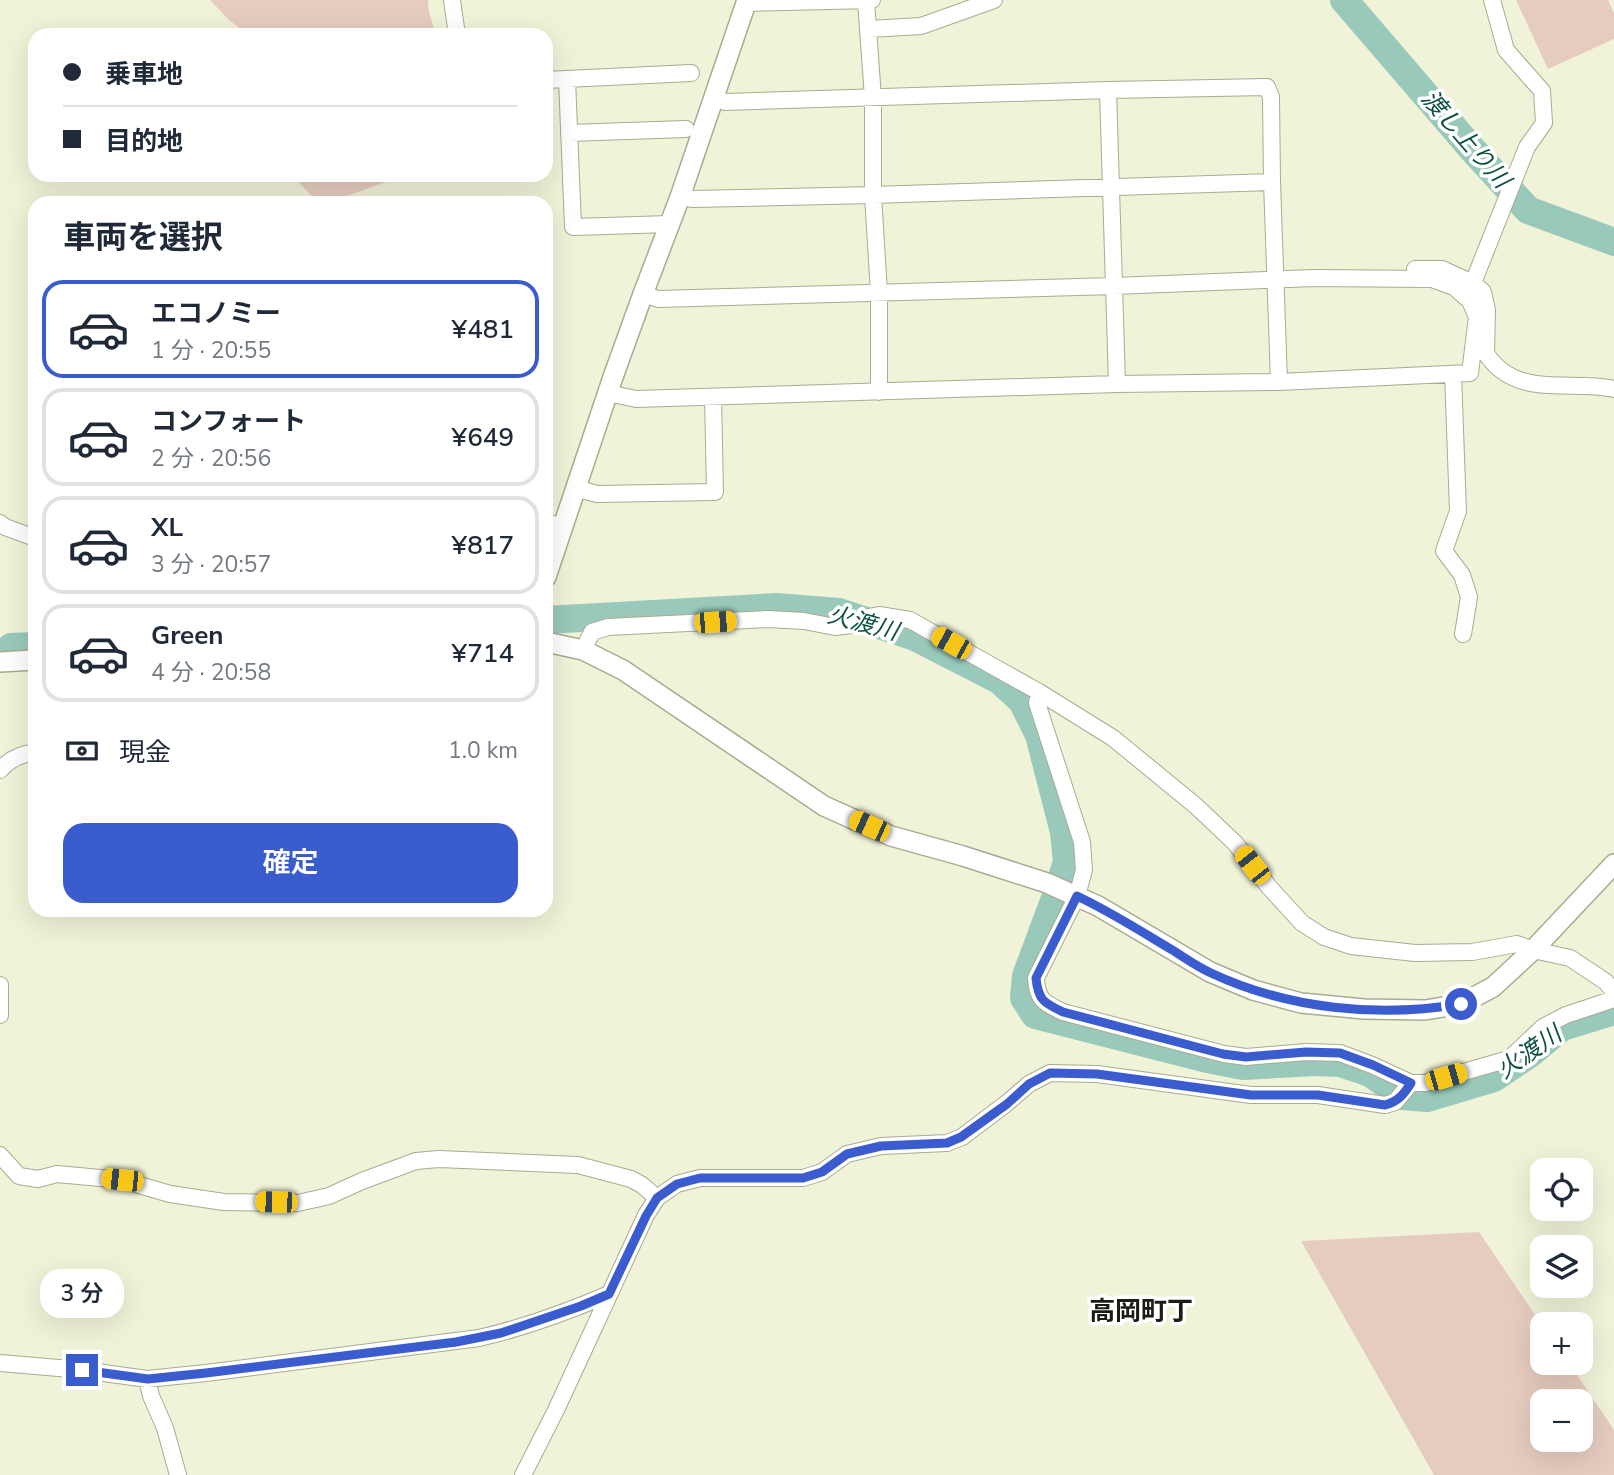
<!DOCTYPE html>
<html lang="ja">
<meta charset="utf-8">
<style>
:root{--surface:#fff;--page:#f2f2f3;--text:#1f2937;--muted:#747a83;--line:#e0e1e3;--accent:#3b5cce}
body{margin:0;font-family:"Nunito Sans","Noto Sans JP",sans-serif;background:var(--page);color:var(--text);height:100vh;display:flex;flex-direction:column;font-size:26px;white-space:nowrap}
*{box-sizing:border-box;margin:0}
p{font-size:23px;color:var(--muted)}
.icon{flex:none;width:38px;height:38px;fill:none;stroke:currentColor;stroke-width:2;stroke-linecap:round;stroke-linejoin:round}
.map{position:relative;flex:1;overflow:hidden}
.details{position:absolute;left:28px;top:196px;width:525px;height:721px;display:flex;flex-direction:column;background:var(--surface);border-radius:21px;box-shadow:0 7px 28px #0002}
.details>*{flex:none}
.top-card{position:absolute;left:28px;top:28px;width:525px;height:154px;border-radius:21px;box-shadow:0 7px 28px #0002;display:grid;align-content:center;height:154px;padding:0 35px;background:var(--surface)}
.buttons{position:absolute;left:1530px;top:1158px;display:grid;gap:14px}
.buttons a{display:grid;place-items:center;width:63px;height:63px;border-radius:14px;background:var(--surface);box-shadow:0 7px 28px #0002;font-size:35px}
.end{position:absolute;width:32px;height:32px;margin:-16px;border:9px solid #3b5cce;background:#fff;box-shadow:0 0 0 4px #fff}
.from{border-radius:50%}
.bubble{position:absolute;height:49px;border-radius:21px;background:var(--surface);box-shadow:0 7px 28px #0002;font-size:23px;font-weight:600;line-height:49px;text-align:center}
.car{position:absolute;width:21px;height:42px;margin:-21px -10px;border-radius:9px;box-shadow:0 0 5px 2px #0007;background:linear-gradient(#f5c518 24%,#345 0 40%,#f5c518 0 76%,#345 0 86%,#f5c518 0)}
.top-card b{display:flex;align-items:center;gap:24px;height:66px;font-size:26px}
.top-card b+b{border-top:2px solid var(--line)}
.top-card i{width:18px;height:18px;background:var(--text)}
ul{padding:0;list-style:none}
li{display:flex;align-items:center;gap:21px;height:98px;margin:0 14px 10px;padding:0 21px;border:4px solid var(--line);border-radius:21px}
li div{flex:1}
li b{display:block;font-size:26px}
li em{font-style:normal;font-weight:600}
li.selected{border-color:var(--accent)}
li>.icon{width:63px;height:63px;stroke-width:1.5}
h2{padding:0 35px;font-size:32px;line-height:84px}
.pay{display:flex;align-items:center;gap:18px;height:77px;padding:0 35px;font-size:26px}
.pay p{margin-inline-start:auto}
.primary-button{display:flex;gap:14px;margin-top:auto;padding:14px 35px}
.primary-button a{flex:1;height:80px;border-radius:21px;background:var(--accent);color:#fff;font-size:28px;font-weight:600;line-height:80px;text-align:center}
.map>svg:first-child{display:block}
.green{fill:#e6ccbf;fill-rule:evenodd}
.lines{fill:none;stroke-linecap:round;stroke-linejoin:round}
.river{stroke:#99c9ba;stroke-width:28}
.minor-casing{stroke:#a9ab91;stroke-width:18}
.tertiary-casing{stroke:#a9ab91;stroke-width:22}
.minor{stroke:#fff;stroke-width:16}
.tertiary{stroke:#fff;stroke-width:19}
.route{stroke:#3b5cce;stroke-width:9}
.labels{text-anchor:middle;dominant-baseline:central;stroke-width:7;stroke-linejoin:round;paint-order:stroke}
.water-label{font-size:24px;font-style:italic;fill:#0e5042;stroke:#fff}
.quarter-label{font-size:26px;font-weight:bold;fill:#1b1c12;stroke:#fff}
</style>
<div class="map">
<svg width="1614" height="1475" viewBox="0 0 1614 1475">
<rect width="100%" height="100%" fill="#f1f3d8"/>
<path class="green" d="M210,0H428L429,12L436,35H248L228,19Z
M1516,0H1608L1614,13V39L1548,69Z
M292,175H388L389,181L327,203H318Z
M1479,1232L1542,1325V1363H1569L1614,1430V1475H1434L1301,1241ZM1542,1402H1580V1440H1542Z"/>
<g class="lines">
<path class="river" d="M1344,0L1472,149L1528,210L1614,242
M546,620L777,607L839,612L915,637L999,680L1022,701L1039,735L1064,832L1067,862L1063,874
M11,647L35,646
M1054,901L1026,976L1024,998L1035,1015L1207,1059L1243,1066L1315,1062L1340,1063L1370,1073L1402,1096L1427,1098L1494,1078L1531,1053L1562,1027L1614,1011"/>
<defs>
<path id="minor" d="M452,0L457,35
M866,1L873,98V195L879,293V392
M746,3L872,0
M869,29L921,26L994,0
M567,79L573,227L670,224
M546,80L691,73
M1108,90L1117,384
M714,98L725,102L1108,90L1267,87L1271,97L1272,182L1279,382
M569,133L686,129
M680,197L693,199L873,195L1272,182
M1415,269H1442L1473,283L1483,292L1487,310L1486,354C1490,359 1495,366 1501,370C1533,395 1578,380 1614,389
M1473,283L1527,147L1544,123L1542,91L1506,50L1492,0
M1453,374L1458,511L1444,551L1462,575L1469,597L1463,634
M608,393L636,399L1117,384L1279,382L1470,373L1477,317L1470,301L1454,287L1432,279L1313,278L1114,286L658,299L643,294
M575,488L597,494L715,492L713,397
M0,523L5,527L35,538
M546,523L563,526
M583,650L592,632L608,627L768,619L804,621L835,627L852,625L869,617L879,615L910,620L1039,692L1113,738L1196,806L1235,843L1269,887L1302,923L1324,937L1351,946L1415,953L1472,952L1517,944L1533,950L1570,958L1606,982L1614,992
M1039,692L1037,703L1082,842L1084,870L1077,896L1036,978C1037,1000 1044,1003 1063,1012L1224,1054L1246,1057L1306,1052L1340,1053L1372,1065L1411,1083H1425L1509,1059L1543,1027L1566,1015L1614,999
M0,770C10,759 21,753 35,753
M0,985V1015
M0,1155L19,1176L38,1179L57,1174L122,1180L170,1194L224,1202L298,1203L329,1196L362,1181L416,1161L439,1159L578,1165L631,1179L642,1185L657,1198
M0,1363L82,1370L147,1379L206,1373L479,1338C523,1328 567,1312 609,1294
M147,1379L151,1396L165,1428L178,1475
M523,1475L556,1410L646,1215L657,1198L677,1184L700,1178H803L822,1172L847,1154L881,1146L947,1143L962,1137L1007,1103L1029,1084L1050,1073L1097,1074L1251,1095H1318L1385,1105L1395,1102L1411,1083"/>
<path id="tertiary" d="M546,577L613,377L643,294L680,197L747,0
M546,642L583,650L623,670L824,806L891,836L963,856L1047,883L1098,906L1210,972L1253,990L1301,1003L1364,1009L1425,1010L1461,1004L1493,987L1533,950L1614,864
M0,662L35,660"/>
</defs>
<use href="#minor" class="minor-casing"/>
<use href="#tertiary" class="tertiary-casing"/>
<use href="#minor" class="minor"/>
<use href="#tertiary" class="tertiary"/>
</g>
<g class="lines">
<path class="route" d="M82,1370L148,1379L206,1373L456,1342L501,1333L581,1306L609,1294L646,1216L657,1198L677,1184L700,1178H803L822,1172L847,1154L881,1146L947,1143L961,1137L1007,1104L1029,1084L1050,1073L1097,1074L1251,1095H1318L1385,1105C1399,1101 1404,1094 1411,1083L1373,1065L1340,1053L1306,1052L1246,1057L1223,1054L1063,1012C1044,1003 1038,1000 1036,978L1077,896C1111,912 1142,932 1174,951C1186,959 1198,967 1211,973C1288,1009 1378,1018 1461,1004"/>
</g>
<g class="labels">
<g class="water-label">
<text transform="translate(1466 139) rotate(49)">渡し上り川</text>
<text transform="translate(863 623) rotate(15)">火渡川</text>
<text transform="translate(1529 1052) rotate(-35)">火渡川</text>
</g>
<g class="quarter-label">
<text x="1141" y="1311">高岡町丁</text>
</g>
</g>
</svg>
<div class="buttons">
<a><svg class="icon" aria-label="locate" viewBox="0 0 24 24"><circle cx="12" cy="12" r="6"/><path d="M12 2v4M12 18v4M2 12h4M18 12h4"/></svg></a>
<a><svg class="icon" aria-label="layers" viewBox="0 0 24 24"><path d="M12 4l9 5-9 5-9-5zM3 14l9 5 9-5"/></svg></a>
<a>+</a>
<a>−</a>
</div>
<i class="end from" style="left:1461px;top:1004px"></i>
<i class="end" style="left:82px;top:1370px"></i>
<div class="bubble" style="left:40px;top:1269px;width:84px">3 分</div>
<i class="car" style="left:715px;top:622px;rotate:87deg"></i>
<i class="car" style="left:951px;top:643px;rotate:299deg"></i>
<i class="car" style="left:869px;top:826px;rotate:294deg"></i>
<i class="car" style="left:1252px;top:865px;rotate:322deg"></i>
<i class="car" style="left:1446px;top:1077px;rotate:74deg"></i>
<i class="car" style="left:122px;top:1180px;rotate:276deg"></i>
<i class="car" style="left:276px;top:1202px;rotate:271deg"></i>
<div class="top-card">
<b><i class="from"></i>乗車地</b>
<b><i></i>目的地</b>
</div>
<section class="details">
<h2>車両を選択</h2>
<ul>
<li class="selected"><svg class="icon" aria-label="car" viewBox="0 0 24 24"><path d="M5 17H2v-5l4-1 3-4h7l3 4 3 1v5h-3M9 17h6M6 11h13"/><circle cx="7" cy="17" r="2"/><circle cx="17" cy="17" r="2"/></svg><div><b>エコノミー</b><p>1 分 · 20:55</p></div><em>¥481</em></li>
<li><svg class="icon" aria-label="car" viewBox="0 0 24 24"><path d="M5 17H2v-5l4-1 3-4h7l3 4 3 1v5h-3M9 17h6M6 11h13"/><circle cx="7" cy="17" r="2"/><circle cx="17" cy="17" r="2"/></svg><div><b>コンフォート</b><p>2 分 · 20:56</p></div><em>¥649</em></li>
<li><svg class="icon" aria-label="car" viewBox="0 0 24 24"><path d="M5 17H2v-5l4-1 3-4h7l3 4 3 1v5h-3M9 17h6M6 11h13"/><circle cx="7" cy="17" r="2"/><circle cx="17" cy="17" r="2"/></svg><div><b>XL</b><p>3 分 · 20:57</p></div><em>¥817</em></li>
<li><svg class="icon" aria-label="car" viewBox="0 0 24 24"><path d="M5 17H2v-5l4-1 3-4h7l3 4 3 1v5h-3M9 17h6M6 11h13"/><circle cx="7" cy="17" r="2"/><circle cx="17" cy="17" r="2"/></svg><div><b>Green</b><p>4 分 · 20:58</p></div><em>¥714</em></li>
</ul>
<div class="pay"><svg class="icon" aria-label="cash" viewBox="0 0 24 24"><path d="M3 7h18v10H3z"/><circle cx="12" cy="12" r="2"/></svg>現金<p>1.0 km</p></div>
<div class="primary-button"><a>確定</a></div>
</section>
</div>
